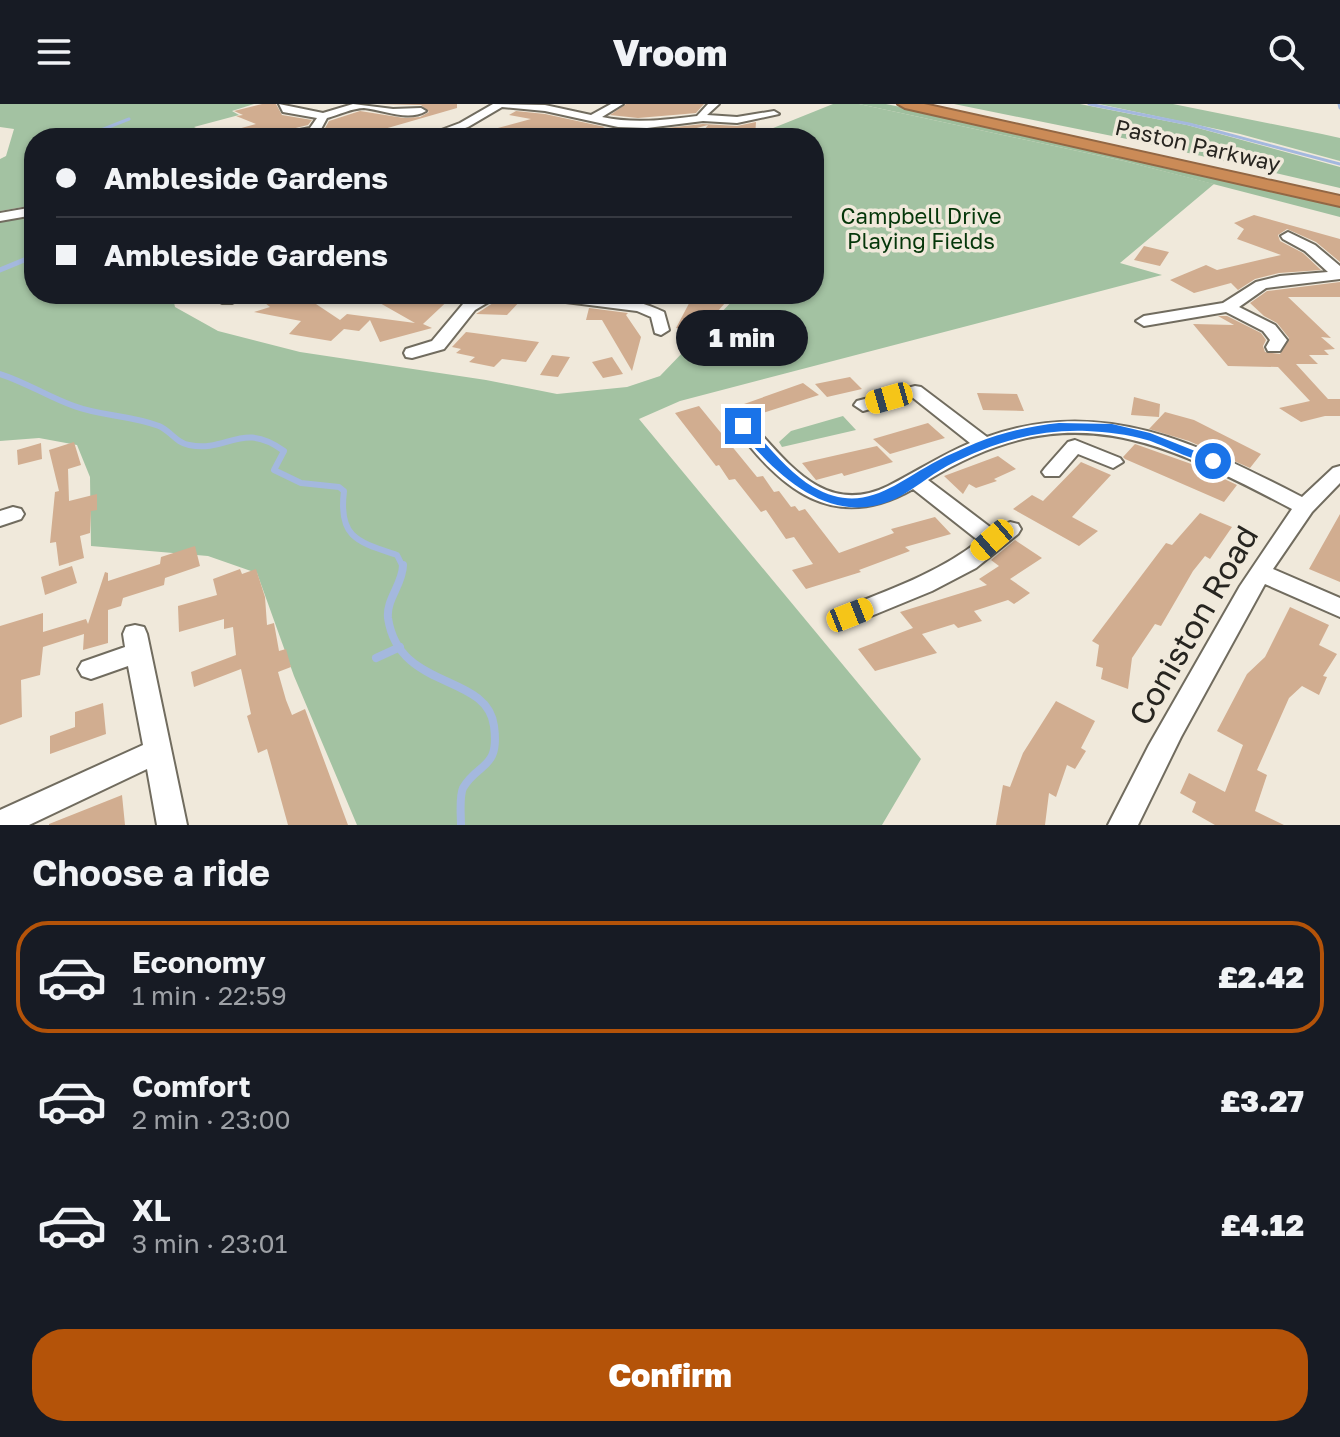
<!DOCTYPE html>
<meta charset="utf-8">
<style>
:root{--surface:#171b24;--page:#242831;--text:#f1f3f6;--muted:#9ea1a6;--line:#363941;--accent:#b45309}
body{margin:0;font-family:"Golos Text",sans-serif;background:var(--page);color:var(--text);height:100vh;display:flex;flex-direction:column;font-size:30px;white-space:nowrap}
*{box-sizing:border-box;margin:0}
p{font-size:26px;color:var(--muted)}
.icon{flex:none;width:44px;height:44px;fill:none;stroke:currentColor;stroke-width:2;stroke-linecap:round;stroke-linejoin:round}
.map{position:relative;height:721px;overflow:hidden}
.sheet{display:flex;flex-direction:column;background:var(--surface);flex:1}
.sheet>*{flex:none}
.top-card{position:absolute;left:24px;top:24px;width:800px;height:176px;border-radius:32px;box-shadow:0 2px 6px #0004;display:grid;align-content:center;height:176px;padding:0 32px;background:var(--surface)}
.end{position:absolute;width:36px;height:36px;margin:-18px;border:10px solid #1a73e8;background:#fff;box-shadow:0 0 0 4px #fff}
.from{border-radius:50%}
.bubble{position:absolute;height:56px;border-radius:28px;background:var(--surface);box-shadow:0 2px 6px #0004;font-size:26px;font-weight:800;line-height:56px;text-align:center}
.car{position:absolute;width:24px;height:48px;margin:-24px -12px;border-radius:10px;box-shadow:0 0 6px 2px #0007;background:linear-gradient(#f5c518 24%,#345 0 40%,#f5c518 0 76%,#345 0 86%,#f5c518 0)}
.top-card b{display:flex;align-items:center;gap:28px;height:76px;font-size:30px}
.top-card b+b{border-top:2px solid var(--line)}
.top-card i{width:20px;height:20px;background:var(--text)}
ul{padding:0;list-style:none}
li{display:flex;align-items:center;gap:24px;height:112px;margin:0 16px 12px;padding:0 16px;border:4px solid transparent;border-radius:32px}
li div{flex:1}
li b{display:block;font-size:30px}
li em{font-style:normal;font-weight:800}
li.selected{border-color:var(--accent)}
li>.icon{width:72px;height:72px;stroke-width:1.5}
h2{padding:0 32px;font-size:36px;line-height:96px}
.button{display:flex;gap:16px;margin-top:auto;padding:16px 32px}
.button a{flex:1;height:92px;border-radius:32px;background:var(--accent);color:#fff;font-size:32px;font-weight:800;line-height:92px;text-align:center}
header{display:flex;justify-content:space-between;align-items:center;height:104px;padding:0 32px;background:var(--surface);font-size:36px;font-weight:800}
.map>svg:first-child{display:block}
.green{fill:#a3c2a2}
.forest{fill:#9fbf9e}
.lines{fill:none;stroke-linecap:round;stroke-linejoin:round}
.stream-far3{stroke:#a4b8de;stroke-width:3}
.stream-far2{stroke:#a4b8de;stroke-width:5}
.stream-far1{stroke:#a4b8de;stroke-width:6}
.stream{stroke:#a4b8de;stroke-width:8}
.building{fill:#d1ad90}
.minor-casing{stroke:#716c5f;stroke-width:4}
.highway-casing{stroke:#926744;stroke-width:4}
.minor{fill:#fff;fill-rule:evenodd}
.highway{fill:#cb8b57;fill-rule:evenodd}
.route{fill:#1a73e8}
.labels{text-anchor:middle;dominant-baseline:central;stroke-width:7;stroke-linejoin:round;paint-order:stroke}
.far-street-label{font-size:22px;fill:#272520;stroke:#f0e9db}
.far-park-label{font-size:22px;fill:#043609;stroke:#f0e9db}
.near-street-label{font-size:32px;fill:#272520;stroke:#f0e9db}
</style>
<header><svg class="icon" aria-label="menu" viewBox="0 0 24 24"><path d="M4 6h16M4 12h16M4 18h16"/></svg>Vroom<svg class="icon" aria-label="search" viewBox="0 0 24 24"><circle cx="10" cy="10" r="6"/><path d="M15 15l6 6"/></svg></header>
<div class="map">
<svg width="1340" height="721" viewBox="0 0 1340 721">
<rect width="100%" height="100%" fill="#f0e9db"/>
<path class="green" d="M0,0H254L232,7L239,11L194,23L216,34H34V101L0,107V55L6,52L14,25L0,23Z
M833,0H859L1124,57L1214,80L1120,159L1162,171L680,297L639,315L921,655L882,721H357L294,572L257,469L208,452L91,442L90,373L77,341L39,334L0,337V116L34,110V190H172L175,203L218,227L300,248L486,276L557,290L627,283L660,272L739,190H814V34H748Z
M1099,0H1173L1322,30L1340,34V57L1240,30Z
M843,312L856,326L782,343L779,338L791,327Z"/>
<path class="forest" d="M859,0H886L1002,24L1340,102V113L1124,57Z
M954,0H1080L1187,21L1340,63V84L1132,36Z"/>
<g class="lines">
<path class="stream-far3" d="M1089,0L1189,20L1340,60
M1339,0L1340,4
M81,34L129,15"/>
<path class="stream-far2" d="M0,166L34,152"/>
<path class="stream-far1" d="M0,270C26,278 48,293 74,302C100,312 130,311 159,322C171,327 176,339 189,341C228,349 242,316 284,347L274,366L301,379L339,383L344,387C338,434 358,438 397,451L403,463"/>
<path class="stream" d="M403,461C403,480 386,495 388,514C399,588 487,568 494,622C500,666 478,658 463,684C459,693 461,711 461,721
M376,554L400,543"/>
</g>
<path class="building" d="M262,0H276L282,11L312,16L308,21L255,34H223V29L256,20L236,12L243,11L234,7Z
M377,0H457V4L353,34H330L324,26L329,17L360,7L404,14L420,13L429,8L421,1Z
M626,0H704L696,9L685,10L638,14L610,11Z
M516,7L545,10L605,23L592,29L578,26L577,34H479V29L531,15L509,11Z
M756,18L755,34H698L708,21L659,34L638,27L703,20L737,22Z
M1254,111L1340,135V158L1316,138L1287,125L1278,131L1280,137L1303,149L1321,166L1279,169L1255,175L1238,186L1231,179L1194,189L1170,176L1206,161L1217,166L1281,151L1237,135L1244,125L1234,119Z
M1144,142L1169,148L1160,162L1134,156Z
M1340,178V193H1288L1331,234L1321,233L1335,245L1324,246L1329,251H1309L1318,260H1296L1328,295H1340V312H1325L1301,318L1279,304L1310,297L1278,263L1228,262L1193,220L1234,221L1218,212H1227L1261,229L1266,236L1263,242L1265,248L1280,250L1289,234L1277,219L1264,212L1250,199L1267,187Z
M364,190H455L423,220L432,224L380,238L370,216L359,227L344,225L331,237L289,230L301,217L254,208L270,203L265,199L285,192L294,198L307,194L340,216L347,210L415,219Z
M507,190L521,196L507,211L476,210Z
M694,190H733L718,207L705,233L690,231L692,226L676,224Z
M589,204L628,209L626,211L641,233L632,267L602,216H586Z
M466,228L474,229L539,238L526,258L502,255L494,263L469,258L475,253L456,249L461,245L452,243Z
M552,251L570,253L558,273L540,271Z
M612,253L623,270L603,274L592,258Z
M850,273L862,285L827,293L815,280Z
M803,279L819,291L753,312L744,300Z
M977,289L1017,290L1024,307L983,306Z
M1134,293L1160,300L1159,313L1131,311Z
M699,302L757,373L763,372L774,388L779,387L791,403L795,402L799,407L805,405L839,449L894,429L891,425L935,413L951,430L905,443L910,447L859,466L861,468L806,485L792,466L813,460L794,433L786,435L766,406L761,408L735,375L729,376L719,361L716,362L675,309Z
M1165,308L1194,316L1261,350L1250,364L1189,337L1149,325Z
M928,319L945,334L890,350L873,335Z
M74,338L81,361L68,365L69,397L97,390V406L91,407L90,429L80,432L84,454L59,462L56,438L50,439L55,388L59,387L49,346Z
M41,339L42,355L18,361L17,346Z
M1135,340L1197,362L1237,381L1224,398L1125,355L1123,353Z
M877,342L893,358L844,372L842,369L816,376L802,359Z
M998,352L1016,365L994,375L997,377L976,384L969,380L963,390L944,372Z
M1081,358L1111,371L1072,413L1098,427L1079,442L1013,405L1032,391L1043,397Z
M1200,409L1232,423L1210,455L1205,452L1193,467L1161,522L1155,520L1132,554L1128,585L1101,575L1103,564L1096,562L1099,541L1092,537L1166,439L1172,441Z
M1340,410V478L1309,465Z
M1015,436L1042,454L1010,475L1030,489L1014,500L1008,496L974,507L982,517L958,524L954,520L922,530L937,549L875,567L858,545L913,524L900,508L987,481L979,475L999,462L991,456Z
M195,442L200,462L165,474L164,481L123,494L121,502L108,506V539L83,546L84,530L43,543L40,571L21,576L22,613L0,621V522L43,509V528L86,515L88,520L105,468L108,469V477L160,460L161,453Z
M72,462L77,479L45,491L41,473Z
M240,465L242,470L256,465L265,493L267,521L274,519L279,547L286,545L291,563L278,568L286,596L292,611L305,605L348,721H288L267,645L258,649L247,612L251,610L241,565L194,583L191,568L236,551L233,523L224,525V515L179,528L178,502L217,491L213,475Z
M1290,503L1329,521L1319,541L1337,550L1323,572L1327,573L1319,591L1302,582L1289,594L1257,666L1267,671L1255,707L1284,721H1215L1192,708L1196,698L1180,689L1189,669L1225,688L1243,641L1217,627L1247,570L1265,553Z
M1056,597L1095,617L1081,644L1086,647L1075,665L1067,661L1056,693L1049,689L1045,721H996L1003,681L1010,683L1023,649Z
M103,599L106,630L50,650V632L75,623V608Z
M122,691L125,721H49V720Z"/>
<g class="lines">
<defs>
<path id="minor" d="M279,0L323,9L353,0L393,5L421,4L426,7C408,18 384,6 364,4C353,4 338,11 327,14L320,27L327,34H315L311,31L258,34L310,24L317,14L283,8Z
M493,0L545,1L591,11L611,0H623L602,13C634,20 665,16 697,12L708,0H719L707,11L737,13L774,7L779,10L737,19L703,17L647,24L618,23L545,7L502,3L468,23L437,34H420L460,19Z
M34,103V111L0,117V109Z
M1288,128L1315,141L1340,162V175L1266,184L1239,203L1275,221L1287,236L1280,247H1268L1266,243L1270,236L1263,227L1226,208L1144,222L1136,217L1144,212L1223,199L1256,178L1280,172L1328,168L1305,147L1283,135L1281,132Z
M229,190H252L232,199H222V193Z
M482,190H502L475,206L444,245L412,254L406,253L404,249L406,245L432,237L463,200Z
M534,190C578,190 623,188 664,208L669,226L661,231L655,229L651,213L637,207L542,195Z
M915,282L921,283L987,333C1103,291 1200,341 1302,393L1333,364L1340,362V379L1312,408L1273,465L1340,494V513L1265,480L1181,633L1138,721H1108L1149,641L1240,482L1292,405C1158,335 1069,290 928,376L994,426L1010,418L1018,420L1021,425L1018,430L976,464L932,487L859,517L850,520L841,517L838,511L841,505C889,486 938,469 979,437L913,385C834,430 781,386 734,322L743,316L750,318C788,359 825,413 888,382C916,368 941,351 970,339L912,293L863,307L854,301L857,297Z
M1075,336L1120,354L1123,358L1113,364L1078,350L1059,372H1045L1042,368L1045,364L1068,338Z
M13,403L21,405L24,410L21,415L0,422V407Z
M135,521L144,523L147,530L187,721H157L147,665L29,721H0V706L143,641L128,562L91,575L82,572L78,565L82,558L125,543L123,530L126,523Z"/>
<path id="highway" d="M898,0H924L1340,92V102L905,4Z"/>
</defs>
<use href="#minor" class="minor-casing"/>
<use href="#highway" class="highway-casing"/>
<use href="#minor" class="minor"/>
<use href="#highway" class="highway"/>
</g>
<path class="route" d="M1059,319L1112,320L1150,329L1220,357C1208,366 1163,340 1147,336C1127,330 1107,328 1087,327C1037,325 991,339 947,362C929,372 913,386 895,395C829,425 774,369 736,322L747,320C767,340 788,368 813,383C864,412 895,379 937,357C950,350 963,345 976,339C1003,328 1031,322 1059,319Z"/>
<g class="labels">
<g class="far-street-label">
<text transform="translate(1198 41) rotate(13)">Paston Parkway</text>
</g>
<g class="far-park-label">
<text x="921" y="111">Campbell Drive<tspan x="921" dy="25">Playing Fields</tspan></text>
</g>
<g class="near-street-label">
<text transform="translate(1193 521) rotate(-60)">Coniston Road</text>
</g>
</g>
</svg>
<i class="end from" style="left:1213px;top:357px"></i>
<i class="end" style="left:743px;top:322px"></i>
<div class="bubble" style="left:676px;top:206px;width:132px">1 min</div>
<i class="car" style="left:889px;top:294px;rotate:254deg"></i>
<i class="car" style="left:992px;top:436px;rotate:229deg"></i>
<i class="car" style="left:850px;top:511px;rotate:68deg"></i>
<div class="top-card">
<b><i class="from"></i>Ambleside Gardens</b>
<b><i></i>Ambleside Gardens</b>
</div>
</div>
<section class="sheet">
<h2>Choose a ride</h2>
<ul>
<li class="selected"><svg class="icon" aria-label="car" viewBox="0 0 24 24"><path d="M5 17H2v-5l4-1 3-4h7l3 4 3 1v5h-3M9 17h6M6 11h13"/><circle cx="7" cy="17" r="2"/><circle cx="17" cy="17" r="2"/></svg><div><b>Economy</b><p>1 min · 22:59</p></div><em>£2.42</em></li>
<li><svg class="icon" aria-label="car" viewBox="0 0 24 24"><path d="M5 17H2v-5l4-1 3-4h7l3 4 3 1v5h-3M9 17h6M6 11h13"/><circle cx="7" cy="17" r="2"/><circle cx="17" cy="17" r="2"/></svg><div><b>Comfort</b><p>2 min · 23:00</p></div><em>£3.27</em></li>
<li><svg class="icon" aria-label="car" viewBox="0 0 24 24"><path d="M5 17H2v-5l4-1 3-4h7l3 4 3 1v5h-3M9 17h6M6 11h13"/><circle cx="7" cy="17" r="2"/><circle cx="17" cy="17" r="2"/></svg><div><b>XL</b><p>3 min · 23:01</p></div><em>£4.12</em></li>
</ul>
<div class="button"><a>Confirm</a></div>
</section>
